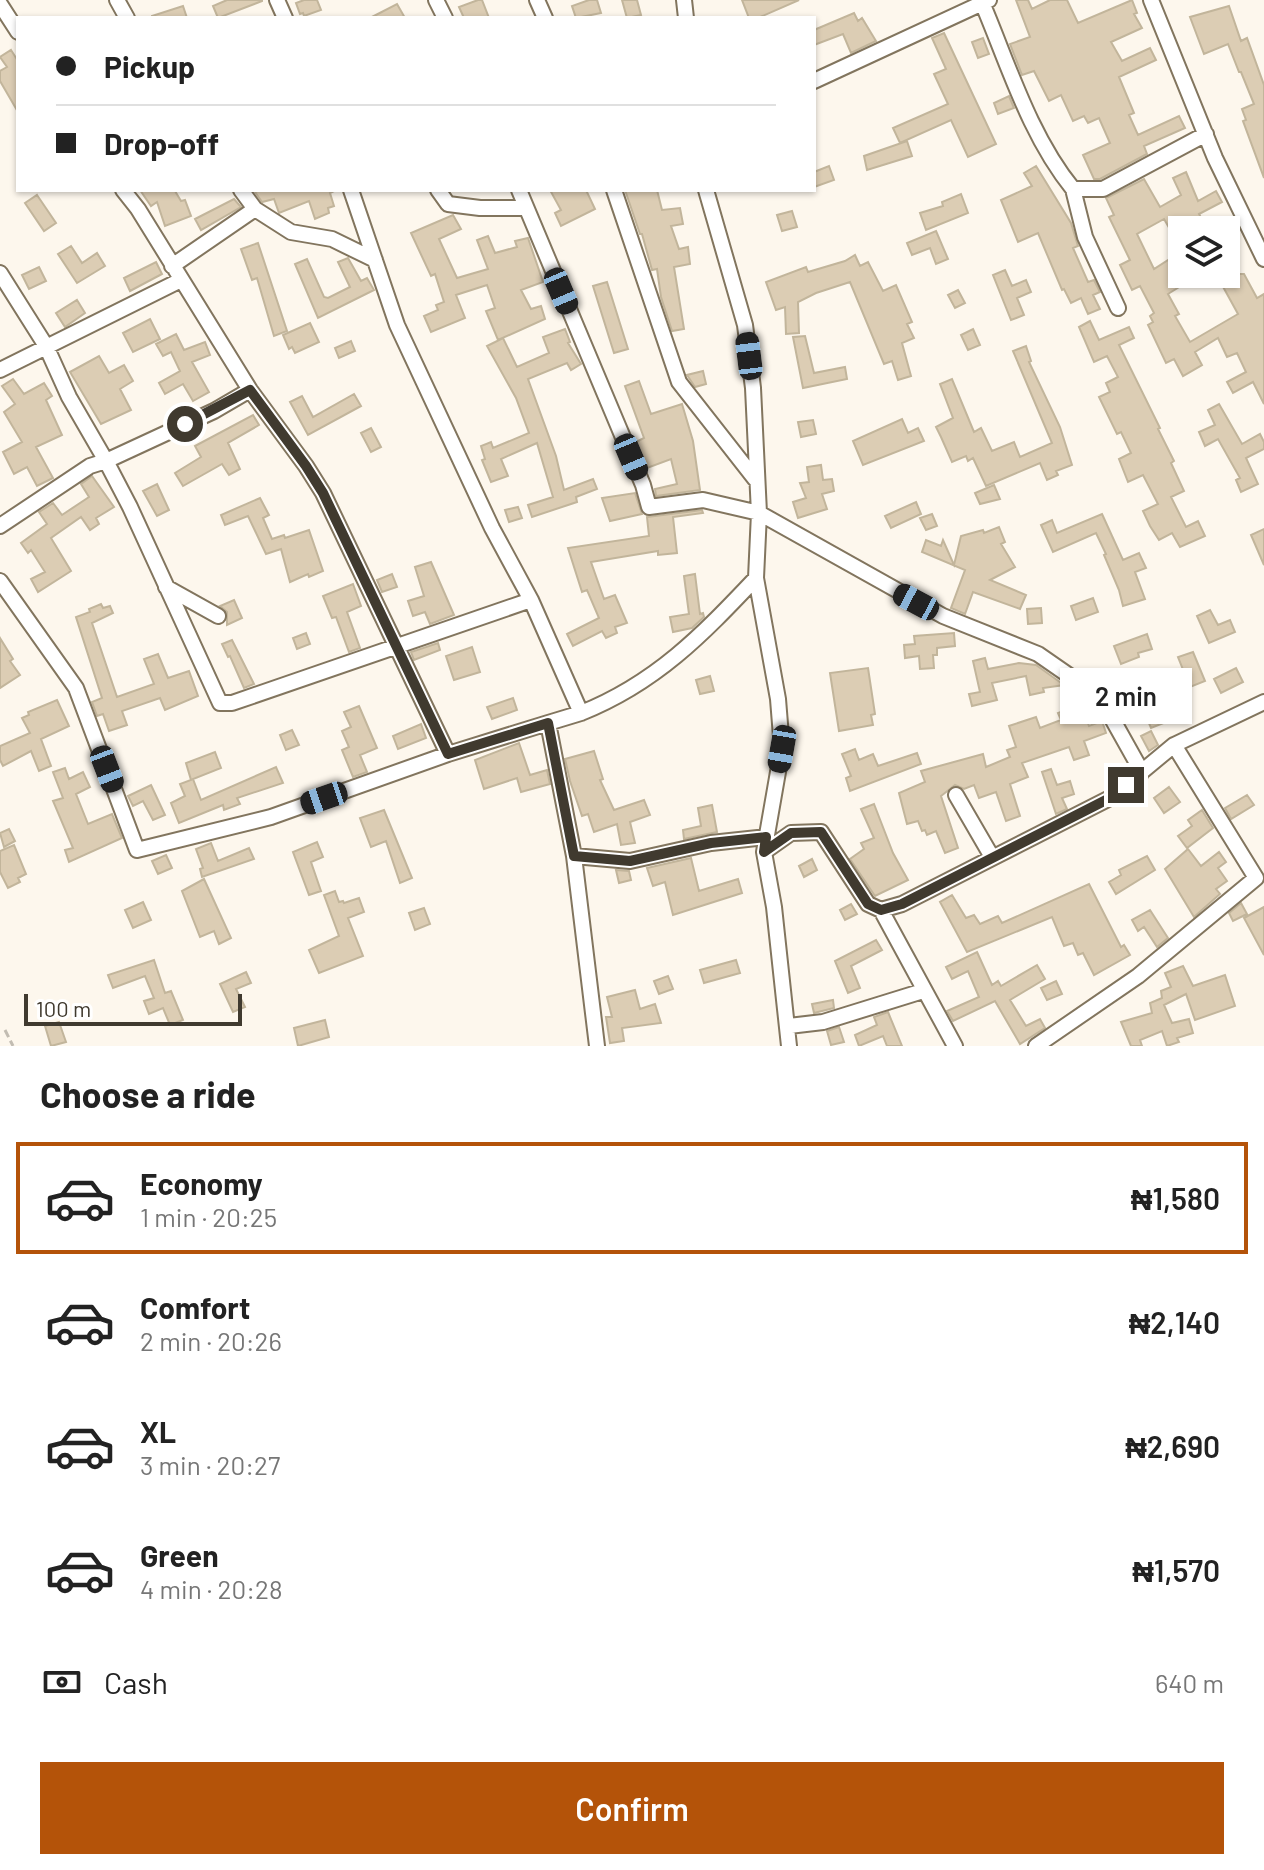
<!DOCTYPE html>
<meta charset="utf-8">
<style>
:root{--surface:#fff;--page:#f6f6f6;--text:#222;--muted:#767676;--line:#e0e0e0;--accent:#b45309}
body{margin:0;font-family:Barlow,sans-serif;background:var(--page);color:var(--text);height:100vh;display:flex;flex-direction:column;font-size:30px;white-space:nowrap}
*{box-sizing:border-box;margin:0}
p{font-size:26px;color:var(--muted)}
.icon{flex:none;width:44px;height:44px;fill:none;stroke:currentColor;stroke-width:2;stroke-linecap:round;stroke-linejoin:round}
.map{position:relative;height:1046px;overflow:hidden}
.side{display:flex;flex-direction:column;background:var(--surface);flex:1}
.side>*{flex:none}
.top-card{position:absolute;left:16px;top:16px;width:800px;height:176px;border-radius:0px;box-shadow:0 2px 6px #0004;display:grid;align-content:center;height:176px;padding:0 40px;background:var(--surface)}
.fabs{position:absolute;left:1168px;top:216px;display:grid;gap:16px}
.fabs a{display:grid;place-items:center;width:72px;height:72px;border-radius:0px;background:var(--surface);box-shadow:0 2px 6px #0004;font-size:40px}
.scale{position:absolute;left:24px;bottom:20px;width:218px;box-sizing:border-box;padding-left:8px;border:4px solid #403a2f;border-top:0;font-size:22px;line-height:28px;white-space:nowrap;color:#403a2f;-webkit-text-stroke:6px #fff;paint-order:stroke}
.end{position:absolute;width:36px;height:36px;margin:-18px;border:10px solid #403a2f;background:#fff;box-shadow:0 0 0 4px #fff}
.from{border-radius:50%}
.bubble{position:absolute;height:56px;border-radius:0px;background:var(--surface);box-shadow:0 2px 6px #0004;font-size:26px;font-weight:600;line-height:56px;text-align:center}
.car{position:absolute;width:24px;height:48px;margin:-24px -12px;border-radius:10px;box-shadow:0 0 6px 2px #0007;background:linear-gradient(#222 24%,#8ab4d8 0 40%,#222 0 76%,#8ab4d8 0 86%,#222 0)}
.top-card b{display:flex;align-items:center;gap:28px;height:76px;font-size:30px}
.top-card b+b{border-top:2px solid var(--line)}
.top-card i{width:20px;height:20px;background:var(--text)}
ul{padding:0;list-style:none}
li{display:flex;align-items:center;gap:24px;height:112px;margin:0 16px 12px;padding:0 24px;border:4px solid transparent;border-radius:0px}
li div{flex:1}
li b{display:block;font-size:30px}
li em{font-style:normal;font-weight:600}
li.active{border-color:var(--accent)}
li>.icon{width:72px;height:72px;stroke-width:1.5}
h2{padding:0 40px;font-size:36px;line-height:96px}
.pay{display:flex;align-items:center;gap:20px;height:88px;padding:0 40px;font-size:30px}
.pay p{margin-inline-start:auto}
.cta{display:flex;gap:16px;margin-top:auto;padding:16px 40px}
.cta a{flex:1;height:92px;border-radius:0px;background:var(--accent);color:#fff;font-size:32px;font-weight:600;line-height:92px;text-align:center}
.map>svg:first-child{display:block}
.building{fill:#dccdb4;stroke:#c2b59b;stroke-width:2}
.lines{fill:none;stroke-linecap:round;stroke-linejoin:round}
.minor-casing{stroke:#82755e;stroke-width:18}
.path{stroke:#c2bcb2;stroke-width:3;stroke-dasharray:8 4;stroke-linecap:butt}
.minor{stroke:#fff;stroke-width:14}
.route{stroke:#403a2f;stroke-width:10}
</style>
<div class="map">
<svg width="1264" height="1046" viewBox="0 0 1264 1046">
<rect width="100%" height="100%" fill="#fdf7ed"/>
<path class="building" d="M227,0H262V1L218,18L213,6Z
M304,0H317L321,10L304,16L303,13L300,14L296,3Z
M478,0H482L489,18H464L459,7Z
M589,0H597L601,13L576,18L572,6Z
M622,0H637L641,15L627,18Z
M742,0H799L758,18H749Z
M1016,0H1028L1032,9L1050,0H1067L1078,23L1132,0L1137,13L1134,14L1142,28L1111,42L1122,61L1150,48L1156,60L1119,77L1134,113L1129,115L1138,135L1179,116L1185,128L1144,146L1147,154L1100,179H1094L1083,155L1110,143L1099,118L1088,123L1084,116L1073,121L1061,95L1049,101L1034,71L1022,75L1010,44L1030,37Z
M397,4L405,18H370Z
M183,6L187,18H152V16Z
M1229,6L1241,41L1247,38L1264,85V178L1243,121L1246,120L1242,109L1254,104L1241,72H1239L1228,44L1204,54L1190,17Z
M854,13L858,21L862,18L876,41L851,53L843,34L814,45V30Z
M944,33L996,144L968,157L951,120L900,143L893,128L948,104L934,74L946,69L932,38Z
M983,38L989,54L978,58L972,42Z
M11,50L18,61V112L0,81V71L7,67L0,57Z
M1009,96L1014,108L998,114L994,103Z
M907,141L912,156L867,170L864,156Z
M829,166L834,180L814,187V172Z
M1036,166L1071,223L1078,246L1073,248L1088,282L1094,280L1100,292L1093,295L1100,309L1088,314L1081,298L1071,303L1064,289L1062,290L1038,233L1018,242L1001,200L1032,186L1024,173Z
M1186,172L1198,201L1216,191L1222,202L1199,214L1208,230H1182V250L1164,219L1137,234L1154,269L1182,251V274H1200L1168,294L1179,314L1175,316L1190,342L1238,314L1216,274H1244L1257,298L1264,294V404L1253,382L1233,393L1227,382L1246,372L1237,353L1227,357L1218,338L1195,352L1202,365L1183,376L1174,359L1166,363L1148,325L1153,322L1150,316L1154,313L1140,286L1132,290L1120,265L1130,260L1109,217L1114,215L1106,198L1144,179L1160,207L1181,195L1173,178Z
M140,190H177L175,191L181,201L185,200L191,216L165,226L157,202L151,206Z
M260,190H336L330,193L334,206L328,208L329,213L315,219L309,201L279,213L274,199L262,202L255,192Z
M550,190H586L595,209L561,226L555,213L561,210Z
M625,190H657L662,210L680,208L683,224L671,226L679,249L688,247L690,264L674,267L684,329L672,331L661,297L657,269L652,270L642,234H640Z
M961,194L968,213L926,230L920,213L943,206L942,202Z
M37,195L56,223L44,231L25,203Z
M234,199L241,207L201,230L195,219Z
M792,211L797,227L782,231L777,215Z
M453,215L461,229L439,239L457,278L488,269L477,240L488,236L495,253L517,247L515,241L528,238L543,282L521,290L531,309L541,306L545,319L498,340L486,311L495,308L487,285L456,295L465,318L431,332L424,316L438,310L436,305L444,302L435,274L431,276L411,233Z
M936,231L948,259L936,264L930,248L912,255L907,243Z
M258,243L287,331L274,336L257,278L252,280L241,249Z
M71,246L82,263L97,253L105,266L77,283L58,254Z
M855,255L860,266L868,262L883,291L896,285L912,322L907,324L914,338L902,343L911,376L898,380L892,361L884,364L850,282L816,293L798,302L799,333L786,334L785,307L776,310L766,282L806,267L808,272L845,261Z
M348,258L361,281L367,278L374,290L318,318L295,264L307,259L324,297L328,298L350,287L338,262Z
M156,262L162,274L130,291L124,278Z
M39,267L46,281L29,289L22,275Z
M1005,270L1012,286L1026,280L1031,292L1017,298L1024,315L1011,320L993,275Z
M607,282L628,349L614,353L593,286Z
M958,290L965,303L955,308L948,295Z
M77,300L85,313L65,327L56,313Z
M150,319L160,339L133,352L123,333Z
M1090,321L1099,340L1129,327L1134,338L1119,345L1160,428L1158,429L1174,461L1171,463L1184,491L1171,497L1186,527L1198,521L1205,536L1180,547L1172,533L1159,540L1150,526L1143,511L1158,504L1143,475L1128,482L1119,459L1131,453L1121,432L1117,434L1099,397L1110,392L1106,383L1118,377L1107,356L1094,362L1079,327Z
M310,323L319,342L295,353L292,347L289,349L283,335Z
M565,329L570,342L568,343L581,364L571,370L567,363L528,379L556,456L564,490L593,479L597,489L576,497L577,502L532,517L528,505L553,497L537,443L501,459L508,476L491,482L482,460L485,459L481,446L491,442L493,448L529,433L516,398L487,346L503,338L517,367L549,353L543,337Z
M973,329L980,345L968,350L961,335Z
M176,334L184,350L205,342L210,355L192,362L209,392L193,401L183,384L165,394L159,383L180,371L171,352L163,356L156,344Z
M805,336L814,373L845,367L847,379L803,388L793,337Z
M351,341L355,351L339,358L335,348Z
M1026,346L1031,361L1029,362L1060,427L1072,465L1056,471L1058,475L1047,480L1040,463L986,486L973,458L968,461L966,456L952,462L941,437L936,427L953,418L940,384L952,379L974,432L981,428L992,451L1014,442L1020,457L1052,443L1013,351Z
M99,356L109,373L124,365L133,381L120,389L131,410L101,424L70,372Z
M703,371L706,384L695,387L687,375Z
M13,379L24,394L44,383L52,396L46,400L62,435L36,447L53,478L37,486L27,467L14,474L3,452L22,442L4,412L15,404L2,386Z
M639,381L651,414L682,404L693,441L700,490L656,496L655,489L677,484L671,459L647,468L636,442L644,438L625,386Z
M354,394L361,406L308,435L290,402L302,396L313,417Z
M1219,404L1242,444L1260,434L1264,442V449L1246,458L1258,484L1241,492L1236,480L1240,478L1218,439L1205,446L1199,432L1215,425L1208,410Z
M253,415L259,425L228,443L240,469L229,475L222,464L183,486L175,473L201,457L195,446Z
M902,419L908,433L918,428L924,441L863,465L853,441Z
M813,420L816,434L801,437L798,422Z
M371,428L381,447L371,452L361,433Z
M821,465L823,480L832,479L834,491L822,494L827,509L798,518L793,502L806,498L800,483L809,482L807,467Z
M92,476L114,507L96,518L99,524L90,530L81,517L51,538L71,571L38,592L31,579L45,572L31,550L28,553L21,543L47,524L39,512L53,503L62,515L89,497L81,484Z
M157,484L169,510L157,516L143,491Z
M994,485L1000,499L980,504L975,493Z
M635,493L642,514L610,521L602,498Z
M260,498L269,515L263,518L272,539L284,535L285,538L309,530L323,571L309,577L308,574L290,582L281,549L266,554L248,516L225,525L221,515Z
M916,502L921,514L891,528L885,516Z
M518,507L522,518L509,522L505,510Z
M702,510L703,513L673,517L677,553L658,555V551L591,562L604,599L615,595L627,623L615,627L617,633L606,638L602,631L573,646L567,634L599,618L587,590L582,592L568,548L649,536L647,517Z
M932,514L937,526L926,530L920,518Z
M1102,514L1123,560L1139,553L1146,568L1135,572L1145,599L1123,606L1119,590L1104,555L1106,554L1096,533L1053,552L1041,525L1052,520L1057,533Z
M999,527L1005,542L1001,544L1015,567L990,580L1026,595L1020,609L973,592L965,614L951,608L965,570L922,552L926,540L941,546L943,540L954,565L961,536L983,530L984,533Z
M1264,529V565L1251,535Z
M431,562L454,615L430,624L425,612L413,616L408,601L424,596L415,567Z
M392,574L397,587L382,592L377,580Z
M695,574L700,614L703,613L704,617L692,628L673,632L670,617L689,614L684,576Z
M353,584L361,606L347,612L360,648L349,652L336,617L332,618L323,596Z
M1093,598L1098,612L1076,620L1071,606Z
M234,600L242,618L227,625V612L220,606Z
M101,604L103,608L110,606L113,613L92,623L117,697L154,684L144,659L158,654L168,678L189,671L198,696L165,710L160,698L122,711L127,725L109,731L103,714L97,716L92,702L102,698L76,617L90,612L89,609Z
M1041,608L1042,623L1028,624L1027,609Z
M1210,610L1218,625L1230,620L1235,632L1209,643L1197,616Z
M306,633L310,644L297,649L293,638Z
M954,633L955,646L937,648V655H933L934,668L920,669L919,656L905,658L904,645L915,644L914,636Z
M1147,634L1152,649L1138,653L1139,657L1121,664L1114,646Z
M0,638L13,659L10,661L20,675L0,688Z
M232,640L254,684L244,688L230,656L228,657L222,644Z
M438,643L440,650L414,660L411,652Z
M472,647L480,672L454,680L446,656Z
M1193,652L1205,681L1190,687L1178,657Z
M985,658L988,669L1019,663L1036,665L1064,685L1043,688L1044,692L1030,695L1026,676L992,683L997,700L972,706L969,694L980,692L973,661Z
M868,668L875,714L871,715L873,725L839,731L830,673Z
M1236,668L1243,682L1221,693L1214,679Z
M710,676L714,691L700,694L696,680Z
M1153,694L1158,706L1177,698L1184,715L1151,728L1143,709L1123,717L1116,706L1142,695V698Z
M513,698L517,710L492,719L487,707Z
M57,700L69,726L41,739L51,766L39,771L31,751L3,766L0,760V746L30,733L22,718L29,715L28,712Z
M1081,704L1089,726L1102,721L1106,733L1084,741L1089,755L1074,760L1069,747L1022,763L1028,777L1010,784L1020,816L1006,821L996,792L979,798L974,785L964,789L955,785L941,796L958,848L945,853L936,831L927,835L925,830L922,831L918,821L907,824L899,793L925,782L921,771L983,754L986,767L1010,757L1007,750L1016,747L1009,726L1036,717L1040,728L1061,720L1058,713Z
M359,706L377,748L360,755L367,772L353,777L342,750L349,747L342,731L351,727L344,712Z
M421,724L426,738L398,749L393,736Z
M292,730L299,745L286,750L280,735Z
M1151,731L1158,745L1149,751L1141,736Z
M519,743L530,775L547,770L550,784L521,792L517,778L484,789L475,760Z
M855,749L859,760L873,754L878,766L917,753L921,764L850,791L846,778L851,776L842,754Z
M594,751L603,779L600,780L614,810L644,800L650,815L630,822L635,843L621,845L617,824L594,832L588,814L582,816L570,781L565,759Z
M215,752L221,768L193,779L201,800L276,767L283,783L237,798L240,804L224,810L223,805L179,823L171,803L185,796L180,784L191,780L186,763Z
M65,768L69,779L83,772L90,787L76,794L88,824L112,814L122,838L69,862L65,850L73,848L53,801L63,798L53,772Z
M1051,769L1057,785L1070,781L1074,794L1062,798L1067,809L1056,814L1042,772Z
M151,785L165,815L153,820L143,801L133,806L128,796Z
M1169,787L1180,802L1164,813L1154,798Z
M1247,795L1254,805L1231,819L1225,808Z
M874,804L893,853L908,880L875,896L850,859L864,849L861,843L874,838L861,809Z
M712,805L717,832L684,839L683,830L701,826L698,808Z
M384,810L412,878L400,883L386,841L371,847L360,818Z
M1202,810L1213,828L1187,848L1178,836L1192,826L1188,820Z
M9,829L15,841L4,847L0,833Z
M317,842L323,857L311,862L321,891L309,895L293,852Z
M211,843L218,861L249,848L254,859L202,877L200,869L203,868L196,849Z
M14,845L26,874L18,878L20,882L8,888L0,872V851Z
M1188,849L1201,866L1219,852L1226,862L1218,868L1227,881L1216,889L1220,894L1194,917L1165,869Z
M166,855L172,868L158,874L152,861Z
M1147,856L1155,870L1116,894L1109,882L1121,875L1119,870Z
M691,858L699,891L738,879L742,893L673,915L665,882L653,886L647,868Z
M812,859L817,870L804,877L799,866Z
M616,870L629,871L631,880L619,883Z
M204,879L231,938L219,944L214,931L200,937L182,891Z
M1089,884L1121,947L1124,945L1130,955L1094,975L1083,953L1078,955L1073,943L1064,946L1052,917L967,952L940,902L952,895L966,918L974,915L980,924L998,916L1002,923Z
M335,891L339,902L343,901L344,903L359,898L364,912L348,918L363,956L319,973L309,950L339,936L324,895Z
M143,902L151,920L133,928L125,910Z
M1241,903L1247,914L1233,921L1229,913Z
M851,904L857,914L845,920L840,910Z
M1264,907V955L1244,918Z
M424,908L430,924L415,930L409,913Z
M1150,910L1168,938L1157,947L1144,927L1138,931L1132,920Z
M876,940L882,950L851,966L860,988L848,993L835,961Z
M977,952L992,985L998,981L1001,986L1037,965L1045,979L1010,1000L1026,1026L1040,1019L1045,1028L1020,1044L995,1001L953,1021L947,1011L979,997L968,971L952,979L946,967Z
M154,960L165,993L171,991L183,1020L170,1025L163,1008L149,1014L144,1001L154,998L145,976L113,988L108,975Z
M736,960L740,973L704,983L700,970Z
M1183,966L1193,986L1225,975L1235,1006L1195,1020L1186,994L1164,1005L1172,1023L1189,1019L1193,1033L1177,1038L1179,1042L1167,1046L1162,1031L1140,1040L1142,1046H1131L1121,1022L1152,1013L1150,1003L1162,998L1161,991L1171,987L1165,973Z
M246,972L251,983L236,989L245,1007L233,1012L220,984Z
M668,976L673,989L659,994L654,981Z
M1056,981L1062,994L1047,1000L1041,988Z
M635,990L640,1009L655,1004L661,1023L622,1028L624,1041L610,1043L606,1017H612L607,997Z
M833,1000L834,1008L814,1013L812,1004Z
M888,1012L902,1046H887L883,1036L859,1046L855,1035L877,1025L874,1017Z
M325,1020L329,1037L298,1046L294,1028Z
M59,1022L66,1042L51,1046L45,1026Z
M839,1027L844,1042L831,1045L827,1031Z"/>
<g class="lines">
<defs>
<path id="minor" d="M117,0L127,18
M277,0L285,18
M436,0L445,18
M537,0L545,18
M684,0L686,18
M981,0C1008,63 1029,135 1073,189H1103L1206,134
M1151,0L1215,158L1264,259
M0,4L18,32
M814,81L989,0
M1073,189L1085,237L1118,308
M123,190L138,209L250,390L306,466L323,493L448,754
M241,190L255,209L291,232L332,239L375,260
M351,190L397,325L492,528L531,600L581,713L548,723L574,856L597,1046
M438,190L448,204L480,208H526
M519,190L643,485L649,507L703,500L759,513L943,616L1038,654L1100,697L1142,772
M614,190L679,382L755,479
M706,190L745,325L753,388L759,513L756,578L778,699L782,749L764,852L774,907L789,1046
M172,266L255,209
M0,273L46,346L69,397L106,461L90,466L0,526
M0,370L181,280
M250,390L214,411L106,461L130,507L220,703H232L531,600
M0,581L76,688L137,850L271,817L448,754L548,723
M166,587L218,616
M581,713C656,683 702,635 756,578
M956,795L992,857
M764,852L791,833L821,832L868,904L881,910L902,904L1110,798L1174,745L1264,702
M574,856L630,861L711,843L766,837
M881,910L955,1046
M789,1026L823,1022L923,991
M1036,1046L1138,976L1256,878L1174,745"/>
</defs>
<use href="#minor" class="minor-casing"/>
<path class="path" d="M5,1030L13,1046"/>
<use href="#minor" class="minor"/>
</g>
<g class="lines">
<path class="route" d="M185,424L250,390L306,466L323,493L448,754L548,723L574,856L630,861L711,843L766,837L764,852L791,833L821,832L868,904L881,910L902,904L1110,798L1126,785"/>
</g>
</svg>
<div class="fabs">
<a><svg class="icon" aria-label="layers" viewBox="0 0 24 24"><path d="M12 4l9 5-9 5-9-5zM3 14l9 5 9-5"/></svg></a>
</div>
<div class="scale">100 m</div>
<i class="end from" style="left:185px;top:424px"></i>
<i class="end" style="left:1126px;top:785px"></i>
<div class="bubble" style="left:1060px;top:668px;width:132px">2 min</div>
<i class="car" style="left:561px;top:291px;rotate:157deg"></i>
<i class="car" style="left:749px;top:356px;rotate:353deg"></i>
<i class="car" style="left:631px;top:457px;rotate:157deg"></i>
<i class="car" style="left:916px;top:602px;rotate:298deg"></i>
<i class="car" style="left:782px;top:749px;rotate:190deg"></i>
<i class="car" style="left:107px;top:769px;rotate:159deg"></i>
<i class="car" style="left:324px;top:798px;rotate:251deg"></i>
<div class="top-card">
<b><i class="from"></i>Pickup</b>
<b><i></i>Drop-off</b>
</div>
</div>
<section class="side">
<h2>Choose a ride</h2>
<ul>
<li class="active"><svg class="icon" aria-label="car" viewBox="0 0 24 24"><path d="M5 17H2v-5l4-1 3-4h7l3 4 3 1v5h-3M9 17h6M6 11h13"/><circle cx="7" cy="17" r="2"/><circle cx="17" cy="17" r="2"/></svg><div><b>Economy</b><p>1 min · 20:25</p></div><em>₦1,580</em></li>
<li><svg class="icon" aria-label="car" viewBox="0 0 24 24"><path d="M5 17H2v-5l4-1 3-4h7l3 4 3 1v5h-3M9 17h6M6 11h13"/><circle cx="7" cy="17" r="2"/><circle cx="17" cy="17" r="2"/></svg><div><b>Comfort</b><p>2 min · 20:26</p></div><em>₦2,140</em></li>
<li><svg class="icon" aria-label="car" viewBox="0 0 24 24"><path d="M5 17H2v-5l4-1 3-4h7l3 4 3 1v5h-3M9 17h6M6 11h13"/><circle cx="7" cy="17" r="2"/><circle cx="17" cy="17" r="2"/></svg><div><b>XL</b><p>3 min · 20:27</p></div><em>₦2,690</em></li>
<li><svg class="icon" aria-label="car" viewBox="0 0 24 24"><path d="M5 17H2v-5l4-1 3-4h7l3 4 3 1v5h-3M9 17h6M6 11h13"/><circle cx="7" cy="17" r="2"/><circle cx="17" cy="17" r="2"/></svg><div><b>Green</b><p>4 min · 20:28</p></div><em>₦1,570</em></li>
</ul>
<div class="pay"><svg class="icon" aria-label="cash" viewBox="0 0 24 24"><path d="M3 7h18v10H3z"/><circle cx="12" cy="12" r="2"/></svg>Cash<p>640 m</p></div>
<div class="cta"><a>Confirm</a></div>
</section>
